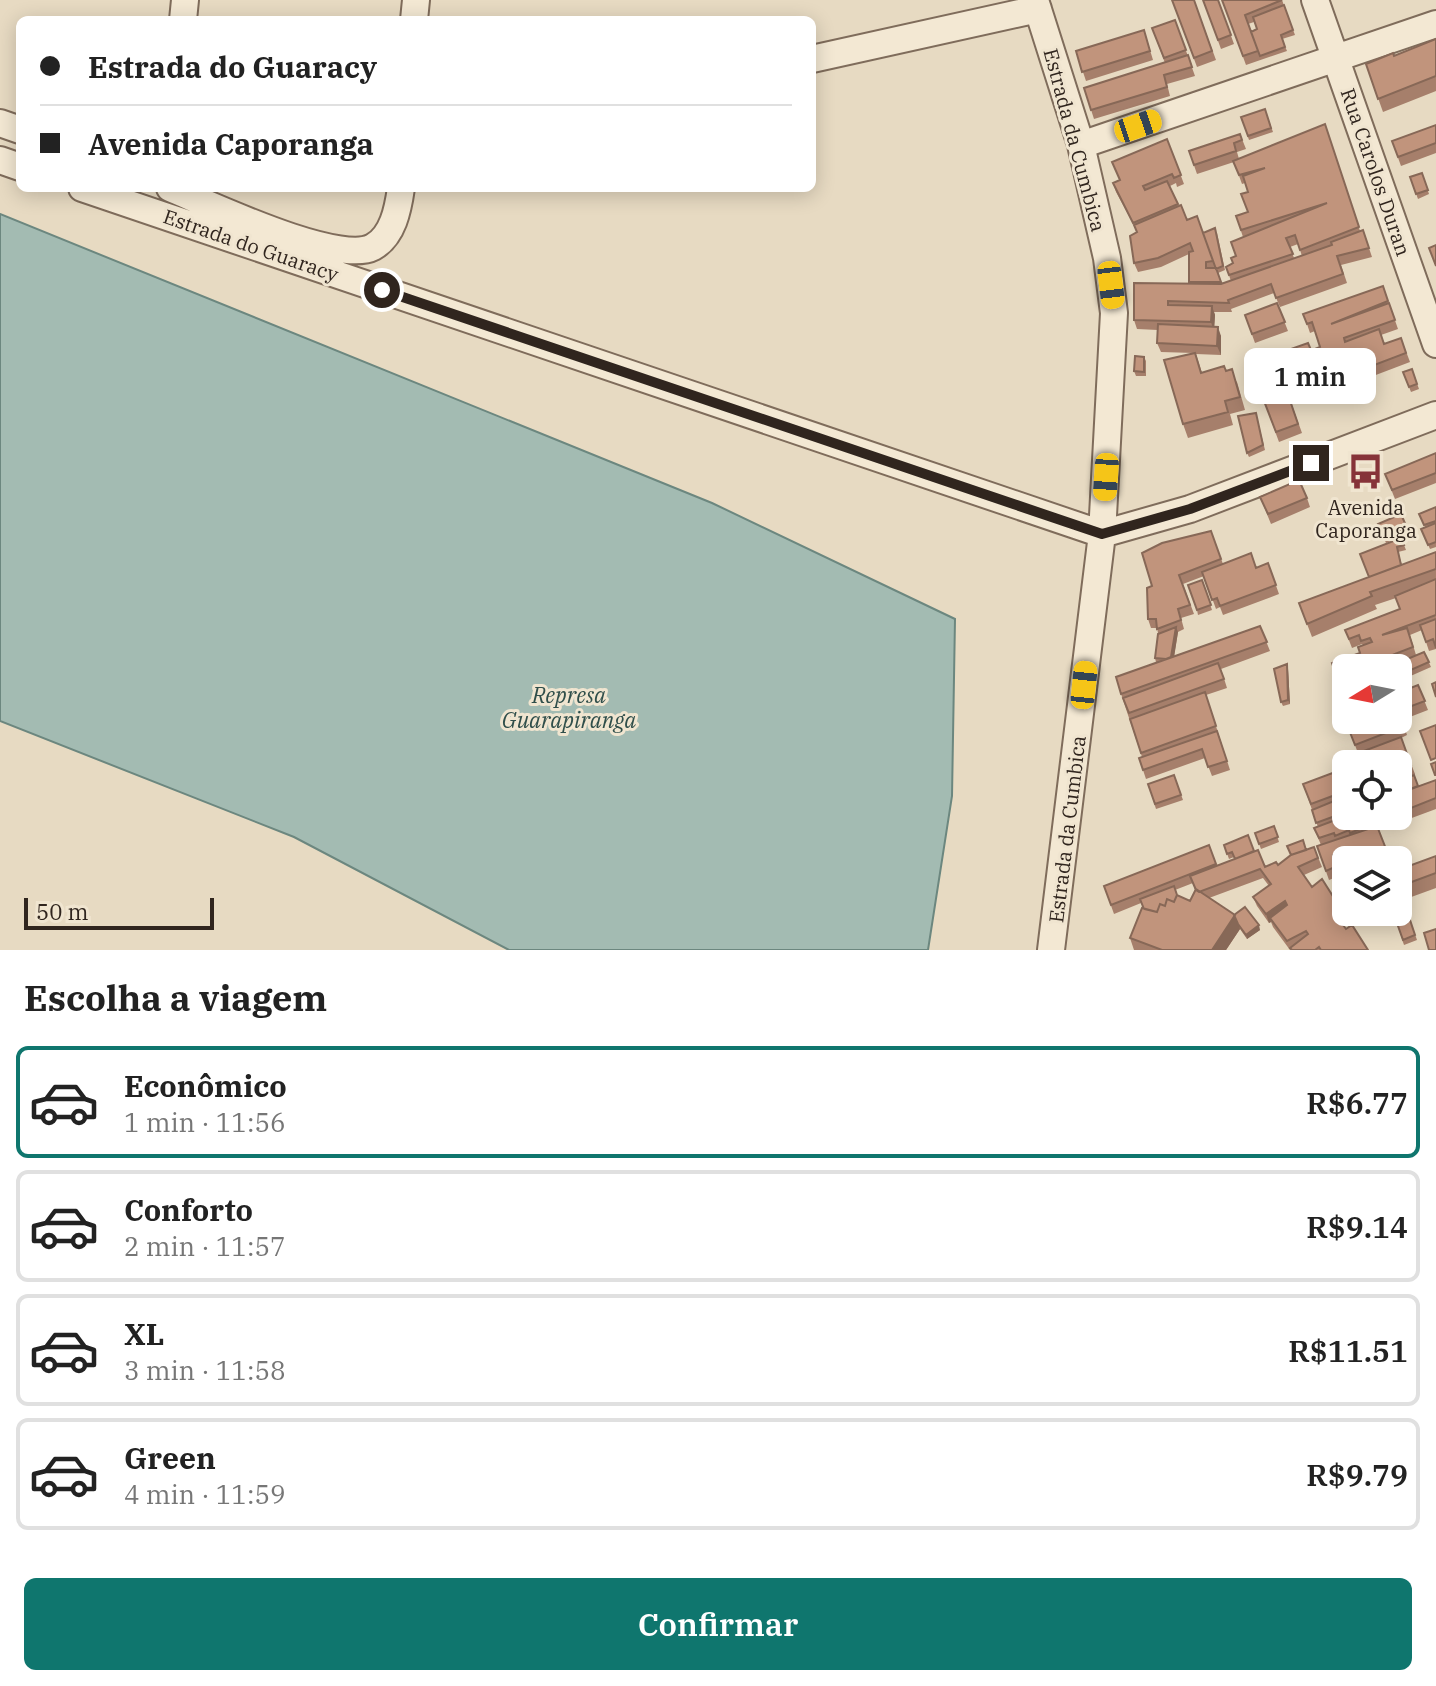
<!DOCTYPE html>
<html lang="pt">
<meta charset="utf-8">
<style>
:root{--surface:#fff;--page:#f6f6f6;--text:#222;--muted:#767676;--line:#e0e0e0;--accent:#0f766e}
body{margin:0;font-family:"IBM Plex Serif",serif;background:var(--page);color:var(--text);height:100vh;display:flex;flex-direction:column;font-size:30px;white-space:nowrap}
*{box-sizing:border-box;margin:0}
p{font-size:26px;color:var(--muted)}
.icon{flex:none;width:44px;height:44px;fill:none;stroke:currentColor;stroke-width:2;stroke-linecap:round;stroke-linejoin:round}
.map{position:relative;height:950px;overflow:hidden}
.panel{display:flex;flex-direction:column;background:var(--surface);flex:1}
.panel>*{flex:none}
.top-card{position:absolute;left:16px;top:16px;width:800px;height:176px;border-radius:12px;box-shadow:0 4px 20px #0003;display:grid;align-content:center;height:176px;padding:0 24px;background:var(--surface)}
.needle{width:52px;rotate:260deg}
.controls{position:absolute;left:1332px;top:654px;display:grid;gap:16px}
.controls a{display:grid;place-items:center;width:80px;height:80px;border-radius:12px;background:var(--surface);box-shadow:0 4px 20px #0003;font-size:40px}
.scale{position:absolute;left:24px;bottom:20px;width:190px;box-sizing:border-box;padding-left:8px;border:4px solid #30251e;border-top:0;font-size:22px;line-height:28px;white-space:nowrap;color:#30251e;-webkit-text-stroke:6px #f0e5d0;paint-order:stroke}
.end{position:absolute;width:36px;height:36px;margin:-18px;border:10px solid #30251e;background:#fff;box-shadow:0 0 0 4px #fff}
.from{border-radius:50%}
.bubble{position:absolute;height:56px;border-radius:12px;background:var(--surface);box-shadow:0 4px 20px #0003;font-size:26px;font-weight:600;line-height:56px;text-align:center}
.car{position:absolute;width:24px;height:48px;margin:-24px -12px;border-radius:10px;box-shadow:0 0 6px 2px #0007;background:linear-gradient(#f5c518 24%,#345 0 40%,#f5c518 0 76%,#345 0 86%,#f5c518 0)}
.top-card b{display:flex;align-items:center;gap:28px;height:76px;font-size:30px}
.top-card b+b{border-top:2px solid var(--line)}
.top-card i{width:20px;height:20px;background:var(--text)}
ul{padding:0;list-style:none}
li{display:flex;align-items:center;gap:24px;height:112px;margin:0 16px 12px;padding:0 8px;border:4px solid var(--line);border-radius:12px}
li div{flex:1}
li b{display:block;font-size:30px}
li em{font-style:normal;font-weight:600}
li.on{border-color:var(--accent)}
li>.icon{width:72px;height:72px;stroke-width:1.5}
h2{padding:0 24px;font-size:36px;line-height:96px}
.action{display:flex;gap:16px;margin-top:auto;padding:16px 24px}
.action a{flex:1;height:92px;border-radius:12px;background:var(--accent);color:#fff;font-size:32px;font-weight:600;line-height:92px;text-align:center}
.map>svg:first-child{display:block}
.water{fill:#a3bbb2;stroke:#6c877f;stroke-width:2}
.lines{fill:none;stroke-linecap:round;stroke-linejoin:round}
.minor-casing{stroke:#7f6c5b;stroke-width:30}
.minor{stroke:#f3e8d3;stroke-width:26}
.wall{fill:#a67f6b;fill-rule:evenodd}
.shaded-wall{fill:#876857}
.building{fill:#c1947c;stroke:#876857;stroke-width:2}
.route{stroke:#30251e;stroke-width:10}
.labels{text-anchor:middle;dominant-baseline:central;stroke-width:6;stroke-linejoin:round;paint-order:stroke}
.street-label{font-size:20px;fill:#30251e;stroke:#f0e5d0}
.poi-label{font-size:20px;fill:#30251e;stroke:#f0e5d0}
.water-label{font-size:22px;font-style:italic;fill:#2f4e4a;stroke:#f0e5d0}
</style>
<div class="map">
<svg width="1436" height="950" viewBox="0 0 1436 950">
<rect width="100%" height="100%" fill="#e7dac2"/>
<path class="water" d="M0,214L712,503L955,619L952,796L928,950H509L294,837L0,721Z"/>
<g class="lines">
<defs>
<path id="minor" d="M1035,0L1081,145L1107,258L1114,313L1102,534L1051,950
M1315,0L1436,344
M183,20L185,0
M414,20L416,0
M812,59L1038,9
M0,123L20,130
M1081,145L1436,24
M0,160L20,167
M82,188L1102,534
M170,188C209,204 338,266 373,247C393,236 398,209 401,188
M1102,534L1190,509L1436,415"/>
</defs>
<use href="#minor" class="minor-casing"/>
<use href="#minor" class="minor"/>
</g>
<path class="wall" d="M1172,0H1194L1216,60L1197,67Z
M1203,0H1218L1234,44L1221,49Z
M1222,0H1282L1295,35L1282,39L1287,51L1246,65ZM1254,22L1257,29L1251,32L1248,24Z
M1175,20L1195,76L1167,84L1170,96L1094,119L1084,88L1165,63L1152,28Z
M1144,30L1153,60L1086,81L1076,51Z
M1436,39V91L1383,112L1366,64L1394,56Z
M1265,109L1273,132L1249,140L1241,117Z
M1325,124L1360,231L1363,230L1372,257L1341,265L1347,283L1280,307L1274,293L1231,309L1232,312H1214L1215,315L1214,327L1221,336V355L1196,354L1202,373L1226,371L1237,382L1245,410L1230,414L1233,425L1188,438L1183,424L1194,353L1161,352L1157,343L1158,330L1137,329L1134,320L1190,284L1189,254L1161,267L1138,272L1134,263L1137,231L1116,192L1113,183L1119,180L1167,139L1184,184L1177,187L1176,183L1170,186L1178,206L1187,220L1203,233H1217L1225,270L1218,273L1222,284L1231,281L1226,267L1233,263L1243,237L1236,216L1248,212V192L1245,183L1242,184L1234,162L1197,174L1189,151L1240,134L1246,149L1237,152L1239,159ZM1298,244L1302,256L1294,258L1290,247Z
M1436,125V153L1401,166L1392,141Z
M1422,173L1429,194L1418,199L1410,177Z
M1383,286L1398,329L1381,335L1384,344L1401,338L1410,362L1360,381L1354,365L1306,382L1303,375L1294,378L1289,363L1311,350L1320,347L1315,331L1310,333L1307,324Z
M1277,303L1288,331L1255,343L1245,315Z
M1144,357L1146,361V376H1136L1134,371Z
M1412,369L1419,389L1411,392L1403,372Z
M1283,380L1302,433L1279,442L1259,388Z
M1257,417L1265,450L1249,457L1247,453Z
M1436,453V483L1395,499L1385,474Z
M1260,497L1307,498L1310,507L1271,524Z
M1436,507V547L1430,549L1421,529L1425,527L1419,514Z
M1401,514L1409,533L1386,543L1378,524Z
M1211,531L1223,564L1256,568L1268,563L1279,594L1223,615L1220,607L1216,609L1204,576L1183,584L1194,614L1181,618L1184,629L1178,632L1174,656L1260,626L1270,651L1221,669L1227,688L1206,695L1230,770L1212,776L1205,758L1146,779L1139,758L1142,757L1121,694L1156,662L1155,658L1158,633L1157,628H1151L1148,619L1152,586Z
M1404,545L1406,550L1398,552L1402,565L1436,552V649L1429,651L1422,630L1410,635L1416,655L1424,652L1431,667L1406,678L1400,662L1386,668H1346V684L1341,686L1332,663L1360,653L1363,645L1362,644L1352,648L1345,630L1400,610L1396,598L1375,605L1377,609L1312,637L1299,603L1369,577L1360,554Z
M1202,580L1212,610L1198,615L1197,610Z
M1288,669L1290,704L1283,706L1281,702Z
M1418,685L1428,710L1402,720L1407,735L1401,738L1415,774L1398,781V764L1358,753L1344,717Z
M1346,768V816H1374L1389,858L1386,860H1346L1345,892L1342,883L1343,868L1341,863L1336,864L1339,876L1329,880L1317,846L1321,845L1314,828L1318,827L1303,784Z
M1174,775L1183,800L1156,809L1148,784Z
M1436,780V809L1409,819L1402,798L1398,800V781L1418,786Z
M1274,826L1279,842L1261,849L1255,833Z
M1209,845L1217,866L1235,859L1234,857L1229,859L1224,845L1254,851L1265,867L1278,865L1314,847L1322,867L1304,875L1312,887L1345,918L1341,921L1346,929L1368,950H1290L1273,927L1271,922L1269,923L1257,906L1253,897L1269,886L1263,878L1209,898L1234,915L1260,930L1247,939L1240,929L1226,950H1134L1130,938L1144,909L1141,903L1114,914L1104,886ZM1193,883L1195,890L1190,901L1177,895L1175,890Z
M1436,856V888L1403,900L1398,886Z
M1406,908L1417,940L1404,945L1393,912Z"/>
<path class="shaded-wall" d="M1212,306L1215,315L1214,332L1211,322Z
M1218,327L1221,336V355L1217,346Z
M1176,627L1178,632L1173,664L1171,660Z
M1287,664L1288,669L1290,704L1288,700Z
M1285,901L1288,910L1270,918L1271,922L1269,923L1266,914Z
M1341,909L1345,918L1339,923L1335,914Z
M1235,915L1240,929L1226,950H1212Z
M1259,925L1260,930L1247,939L1246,935Z"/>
<path class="building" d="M1172,0H1194L1212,51L1194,58Z
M1203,0H1218L1231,35L1218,40Z
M1222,0H1282L1245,15L1258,51L1243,56Z
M1284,5L1293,30L1281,35L1285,47L1260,56L1251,32L1257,29L1253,17Z
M1175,20L1186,50L1164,58L1152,28Z
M1144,30L1150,51L1082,72L1076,51Z
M1436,39V76L1378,99L1366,64L1393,53L1394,56Z
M1188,55L1192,67L1164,75L1167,87L1091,110L1084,88Z
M1265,109L1271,128L1248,136L1241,117Z
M1325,124L1359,227L1300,250L1295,235L1286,238L1293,254L1229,275L1226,267L1233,263L1231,258L1236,256L1231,242L1327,203L1241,230L1236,216L1248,212L1241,194L1248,192L1243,176L1265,168L1239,175L1233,161Z
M1436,125V143L1398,157L1392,141Z
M1240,134L1242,140L1234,143L1236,151L1194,165L1189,151Z
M1167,139L1181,175L1174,178L1172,174L1143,186L1145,190L1167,181L1178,204L1133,223L1113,183L1120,180L1112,162Z
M1422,173L1428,190L1416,194L1410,177Z
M1181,205L1187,220L1197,216L1213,261L1206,262V268H1216L1221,282H1189V252L1193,251L1190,243L1158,258L1134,263L1130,236L1137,232L1134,225Z
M1215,228L1223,266L1216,269L1203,233Z
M1363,230L1369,248L1337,256L1343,274L1276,298L1271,284L1228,300L1229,303L1168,301V305L1212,306L1211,322L1134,320V283L1221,284L1332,245L1331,242Z
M1436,245V266L1429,248Z
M1383,286L1388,301L1331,324L1389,303L1395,320L1344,338L1345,342L1379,329L1384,344L1401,338L1406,353L1356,372L1351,356L1303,373L1300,366L1291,369L1289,363L1298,360L1297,356L1320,347L1312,322L1307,324L1303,314Z
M1277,303L1285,322L1252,334L1245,315Z
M1158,324L1218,327L1217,346L1157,343Z
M1308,343L1311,350L1297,356L1298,360L1289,363L1285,351Z
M1195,353L1201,373L1224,366L1226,371L1232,369L1240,397L1225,401L1228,412L1183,424L1164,360Z
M1135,356L1144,357V372L1134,371Z
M1412,369L1417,384L1409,387L1403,372Z
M1283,380L1298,424L1276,432L1259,388Z
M1256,413L1263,445L1247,453L1238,416Z
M1436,453V473L1392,490L1385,474Z
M1299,480L1307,498L1268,514L1260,497Z
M1436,507V521L1424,525L1419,514Z
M1401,514L1407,528L1384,538L1378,524Z
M1436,523V542L1428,545L1421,529Z
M1211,531L1221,559L1179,575L1190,605L1178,609L1181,620L1157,629L1156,619H1148L1147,588L1152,586L1142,553L1162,543Z
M1401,538L1404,545L1397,547L1401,565L1369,577L1360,554Z
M1436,552V569L1370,592L1372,596L1307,624L1299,603Z
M1251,553L1256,568L1268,563L1276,585L1220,606L1217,598L1212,600L1202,572Z
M1436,579V615L1382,635L1407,628L1413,647L1359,668H1346V673L1337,677L1332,663L1360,653L1358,647L1372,642L1370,638L1361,641L1359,635L1349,639L1345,630L1400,609L1395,596Z
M1202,580L1211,605L1197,610L1188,585Z
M1436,619V648L1433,639L1426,642L1420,625Z
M1260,626L1267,642L1121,694L1116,677Z
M1176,627L1171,657L1166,659L1155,658L1158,634Z
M1424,652L1429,662L1404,673L1400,662Z
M1218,663L1224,679L1129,713L1123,698Z
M1287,664L1288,700L1281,702L1274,669Z
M1436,682V697L1432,684Z
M1418,685L1425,701L1398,711L1404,726L1355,745L1344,717L1346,716V720H1398V693Z
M1205,692L1216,726L1141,753L1130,719Z
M1436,725V758L1431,760L1420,731Z
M1217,731L1227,761L1208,767L1202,749L1143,770L1139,758Z
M1401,737L1411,765L1398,771V764H1356L1353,755Z
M1436,762V775H1435L1431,764Z
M1346,768V791L1311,804L1303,784Z
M1174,775L1181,795L1155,804L1148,784Z
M1414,775L1418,786L1398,794V781Z
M1436,780V798L1406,810L1400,793Z
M1346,796V812L1316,823L1312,810Z
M1346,816H1374L1376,823L1350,833L1349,830L1335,836L1334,833L1319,838L1314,828Z
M1274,826L1278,837L1259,844L1255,833Z
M1377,826L1386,849L1381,851L1379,848L1349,860H1346V861L1342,863L1338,854L1333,855L1335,867L1326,871L1317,846Z
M1248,835L1254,851L1235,859L1232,852L1227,854L1224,845Z
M1303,840L1306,850L1291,855L1287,846Z
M1209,845L1216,864L1111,905L1104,886Z
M1314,847L1318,858L1298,867L1312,887L1322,879L1341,909L1335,914L1346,929L1352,925L1368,950H1321L1319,947L1315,950H1292L1290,948L1308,934L1306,931L1287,941L1270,918L1287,905L1285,901L1266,914L1253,897L1271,884L1260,869L1199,892L1196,890L1190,876L1258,850L1265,867L1276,862L1278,865L1291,855Z
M1383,853L1386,860H1366Z
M1436,856V873L1398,887V870Z
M1346,867V882L1342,883L1339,870Z
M1174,886L1177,895L1174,902L1167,899L1165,906L1160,904L1157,912L1144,909L1140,899Z
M1196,889L1235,915L1212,950H1162L1130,938L1142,908L1157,912L1160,904L1165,906L1167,899L1174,902L1177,895L1190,901Z
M1245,907L1259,925L1246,935L1238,924L1234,915Z
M1406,908L1415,935L1403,940L1393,912H1398V911Z
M1436,929V950H1429L1424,933Z"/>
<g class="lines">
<path class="route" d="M382,290L1102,534L1190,509L1311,463"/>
</g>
<defs>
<symbol id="bus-bare" viewBox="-9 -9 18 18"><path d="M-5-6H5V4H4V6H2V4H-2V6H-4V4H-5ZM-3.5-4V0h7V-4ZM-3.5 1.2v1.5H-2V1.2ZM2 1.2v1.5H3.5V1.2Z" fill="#863339" stroke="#f0e5d0" stroke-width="2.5" paint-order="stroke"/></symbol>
</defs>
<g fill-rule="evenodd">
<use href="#bus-bare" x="1340" y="446" width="51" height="51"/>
</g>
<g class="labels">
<g class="street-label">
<text transform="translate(1075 140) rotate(75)">Estrada da Cumbica</text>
<text transform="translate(1376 172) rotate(71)">Rua Carolos Duran</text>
<text transform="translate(251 245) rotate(19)">Estrada do Guaracy</text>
<text transform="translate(1067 829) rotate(-83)">Estrada da Cumbica</text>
</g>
<g class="poi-label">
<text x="1366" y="507">Avenida<tspan x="1366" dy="23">Caporanga</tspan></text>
</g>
<g class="water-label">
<text x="569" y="694">Represa<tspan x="569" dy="25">Guarapiranga</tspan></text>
</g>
</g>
</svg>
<div class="controls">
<a><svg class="needle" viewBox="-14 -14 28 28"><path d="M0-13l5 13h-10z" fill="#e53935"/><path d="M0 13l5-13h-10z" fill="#767676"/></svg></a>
<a><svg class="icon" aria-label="locate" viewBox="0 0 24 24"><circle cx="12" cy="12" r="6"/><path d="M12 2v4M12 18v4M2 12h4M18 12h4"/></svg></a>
<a><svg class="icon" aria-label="layers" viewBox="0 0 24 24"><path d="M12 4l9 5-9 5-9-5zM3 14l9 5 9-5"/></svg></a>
</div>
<div class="scale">50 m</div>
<i class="end from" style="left:382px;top:290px"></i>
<i class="end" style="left:1311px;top:463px"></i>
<div class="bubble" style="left:1244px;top:348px;width:132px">1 min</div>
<i class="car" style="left:1138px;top:126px;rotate:71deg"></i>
<i class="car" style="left:1111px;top:285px;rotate:173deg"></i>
<i class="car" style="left:1106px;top:477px;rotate:184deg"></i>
<i class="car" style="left:1084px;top:685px;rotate:6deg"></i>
<div class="top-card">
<b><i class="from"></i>Estrada do Guaracy</b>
<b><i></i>Avenida Caporanga</b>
</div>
</div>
<section class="panel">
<h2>Escolha a viagem</h2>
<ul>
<li class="on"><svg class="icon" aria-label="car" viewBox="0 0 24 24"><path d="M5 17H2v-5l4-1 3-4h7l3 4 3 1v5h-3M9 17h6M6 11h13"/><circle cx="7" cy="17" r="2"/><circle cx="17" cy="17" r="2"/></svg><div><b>Econômico</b><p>1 min · 11:56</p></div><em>R$6.77</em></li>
<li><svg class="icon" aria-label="car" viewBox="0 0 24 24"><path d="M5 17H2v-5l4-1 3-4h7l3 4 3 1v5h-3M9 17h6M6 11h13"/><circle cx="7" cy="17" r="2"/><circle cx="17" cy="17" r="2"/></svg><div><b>Conforto</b><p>2 min · 11:57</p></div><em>R$9.14</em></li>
<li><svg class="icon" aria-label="car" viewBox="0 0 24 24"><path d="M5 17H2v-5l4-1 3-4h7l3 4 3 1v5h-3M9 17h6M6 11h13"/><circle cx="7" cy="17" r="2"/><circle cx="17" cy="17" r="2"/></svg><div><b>XL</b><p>3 min · 11:58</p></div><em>R$11.51</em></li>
<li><svg class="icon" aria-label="car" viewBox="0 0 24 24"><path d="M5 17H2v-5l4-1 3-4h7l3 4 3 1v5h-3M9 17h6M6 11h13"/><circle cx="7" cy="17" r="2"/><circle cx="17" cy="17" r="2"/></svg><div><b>Green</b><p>4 min · 11:59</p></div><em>R$9.79</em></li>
</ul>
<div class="action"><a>Confirmar</a></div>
</section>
